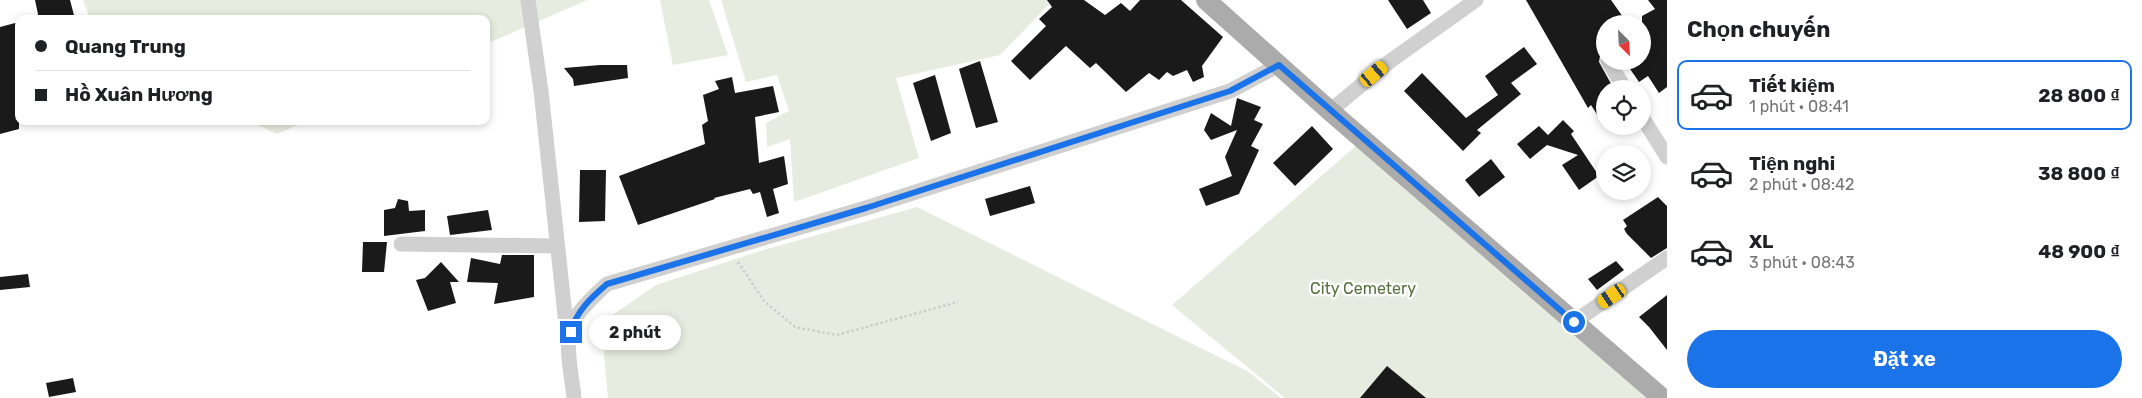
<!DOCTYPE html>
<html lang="vi">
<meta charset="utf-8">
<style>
:root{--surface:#fff;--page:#f6f6f6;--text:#202124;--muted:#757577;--line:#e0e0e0;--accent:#1a73e8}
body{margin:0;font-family:Rubik,sans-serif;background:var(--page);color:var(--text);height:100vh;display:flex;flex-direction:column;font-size:19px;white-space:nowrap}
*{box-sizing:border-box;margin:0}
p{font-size:16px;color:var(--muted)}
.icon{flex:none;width:28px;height:28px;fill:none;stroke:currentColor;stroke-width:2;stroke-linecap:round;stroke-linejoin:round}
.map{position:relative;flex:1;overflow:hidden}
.drawer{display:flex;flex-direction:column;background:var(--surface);width:475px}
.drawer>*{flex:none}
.guide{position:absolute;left:15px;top:15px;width:475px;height:110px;border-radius:10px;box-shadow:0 2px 8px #0003;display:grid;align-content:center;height:110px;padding:0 20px;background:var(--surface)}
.needle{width:32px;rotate:156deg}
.buttons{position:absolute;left:1596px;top:15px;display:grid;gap:10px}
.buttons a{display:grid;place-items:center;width:55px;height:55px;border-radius:50%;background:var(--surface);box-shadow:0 2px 8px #0003;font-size:25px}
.end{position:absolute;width:22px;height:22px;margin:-11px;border:6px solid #1a73e8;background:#fff;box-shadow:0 0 0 2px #fff}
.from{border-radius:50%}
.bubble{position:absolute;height:35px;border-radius:18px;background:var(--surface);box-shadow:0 2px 8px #0003;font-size:16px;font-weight:700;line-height:35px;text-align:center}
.car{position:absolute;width:15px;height:30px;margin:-15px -8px;border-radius:6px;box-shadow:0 0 4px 1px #0007;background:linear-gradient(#f5c518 24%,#345 0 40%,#f5c518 0 76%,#345 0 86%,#f5c518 0)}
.guide b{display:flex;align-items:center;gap:18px;height:48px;font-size:19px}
.guide b+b{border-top:1px solid var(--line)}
.guide i{width:12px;height:12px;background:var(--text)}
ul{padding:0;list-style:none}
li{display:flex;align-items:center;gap:15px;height:70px;margin:0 10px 8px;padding:0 10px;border:2px solid transparent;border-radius:10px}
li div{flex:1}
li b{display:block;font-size:19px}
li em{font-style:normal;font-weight:700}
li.current{border-color:var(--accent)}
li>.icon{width:45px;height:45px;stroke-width:1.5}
h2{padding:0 20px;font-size:22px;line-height:60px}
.action{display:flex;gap:10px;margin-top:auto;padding:10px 20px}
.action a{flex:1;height:58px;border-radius:30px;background:var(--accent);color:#fff;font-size:20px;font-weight:700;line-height:58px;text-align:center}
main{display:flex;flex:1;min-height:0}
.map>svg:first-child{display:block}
.green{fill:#e6ecdf}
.building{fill:#1a1a1a}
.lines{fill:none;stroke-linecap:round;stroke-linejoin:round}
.path{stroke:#cdcdcd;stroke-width:2.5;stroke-dasharray:2.5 2.5;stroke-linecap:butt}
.minor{stroke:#d0d0d0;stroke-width:15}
.major{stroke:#ababab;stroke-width:20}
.route{stroke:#1a73e8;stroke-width:6}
.labels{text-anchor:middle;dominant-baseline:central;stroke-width:5;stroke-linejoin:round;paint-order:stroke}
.park-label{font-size:16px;fill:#56703f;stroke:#fff}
</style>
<main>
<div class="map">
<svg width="1667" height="398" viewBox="0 0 1667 398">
<rect width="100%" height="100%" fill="#fff"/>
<path class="green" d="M83,0H587L486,44V19H90Z
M660,0H709L728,55L673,65Z
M721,0H1053L1000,55L896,78L919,158L794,202L790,139L767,147L766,123L789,111L777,75L746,82Z
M249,121H307L277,134Z
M1363,140L1650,398H1285L1172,305Z
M917,207L1249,372L1281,398H608L601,323L656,285L757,252Z"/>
<path class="building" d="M35,0H70L75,19H39Z
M1047,0H1084L1105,15L1121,3L1130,11L1140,0H1181L1223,37L1202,66L1204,77L1193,82L1187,70L1173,76L1167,72L1159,80L1149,73L1126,92L1096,63L1090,68L1066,46L1030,80L1011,61L1046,26L1039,19L1052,7Z
M1388,0H1423L1431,13L1407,29Z
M1526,0H1611L1628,24H1605V52L1600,56L1599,62L1614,89H1605V127L1591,105L1588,108Z
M1648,0H1667V87L1659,93L1648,76L1639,82L1628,66L1624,69L1619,61H1642V16L1655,9Z
M19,22V129L0,134V27Z
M1524,47L1537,64L1511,83L1521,94L1477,130L1481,133L1463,151L1404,91L1422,73L1466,118L1498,95L1485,76Z
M980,61L998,122L976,128L959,69Z
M600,65H627L628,78L574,86L573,79L564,68Z
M935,75L951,133L931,141L913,83Z
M732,77L735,93L773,86L779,112L755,117L759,163L784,156L788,184L773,189L779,213L767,217L760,192L753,194L750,189L714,198L715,199L638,225L619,176L705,144L702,125L708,121L703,95L719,89L715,81Z
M1237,98L1261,107L1254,120L1263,124L1251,146L1259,150L1239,194L1206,206L1199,189L1232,176L1225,157L1237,130L1211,140L1204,130L1211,113L1231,126Z
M1563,120L1574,131L1571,134L1599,176L1579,190L1562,165L1578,155L1547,145L1530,159L1517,144L1539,126L1548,135Z
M1312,126L1333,149L1295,186L1273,163Z
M1491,159L1505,177L1479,197L1465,180Z
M580,170H606L605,221L579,222Z
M1030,186L1035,203L990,216L985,199Z
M1658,197L1667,206V248L1651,258L1627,234L1624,229L1627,226L1623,220Z
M398,199L408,201L409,211L425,210V231L384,236V210L395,208Z
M488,210L492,230L450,235L447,216Z
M363,242H387L384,272H362Z
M502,255H534V297L494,304L498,283L467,282L471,258L500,264Z
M1616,261L1624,270L1597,290L1588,279Z
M441,262L459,282H450L456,303L428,311L416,280L425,278Z
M28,274L30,287L0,290V277Z
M1667,295V350L1649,327L1639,317Z
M1387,366L1426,398H1360Z
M73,378L76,392L49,397L46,383Z"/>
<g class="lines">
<path class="path" d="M738,262L764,301L795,327L837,335L958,302"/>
<path class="minor" d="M528,0L541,91L567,334
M1608,61L1625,89
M1330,111L1389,62L1476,0
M1642,117L1667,157
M401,244L557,246
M1574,322L1667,258
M574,398C572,374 562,340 575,318C584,305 595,295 607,284L866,208L1230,91L1279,65"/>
<path class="major" d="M1206,0L1330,111L1662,398"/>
</g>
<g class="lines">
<path class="route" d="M571,332C576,311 591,298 607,284L866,208L1230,91L1279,65L1574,322"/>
</g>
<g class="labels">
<g class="park-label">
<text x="1363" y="288">City Cemetery</text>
</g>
</g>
</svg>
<div class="buttons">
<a><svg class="needle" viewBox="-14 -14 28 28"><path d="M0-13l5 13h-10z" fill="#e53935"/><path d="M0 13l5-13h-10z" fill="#757577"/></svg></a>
<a><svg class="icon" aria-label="locate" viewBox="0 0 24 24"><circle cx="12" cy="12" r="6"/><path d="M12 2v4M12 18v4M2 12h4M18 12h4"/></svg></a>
<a><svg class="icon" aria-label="layers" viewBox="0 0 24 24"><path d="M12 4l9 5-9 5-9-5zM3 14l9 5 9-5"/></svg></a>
</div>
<i class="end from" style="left:1574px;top:322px"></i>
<i class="end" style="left:571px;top:332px"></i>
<div class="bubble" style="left:589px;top:315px;width:92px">2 phút</div>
<i class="car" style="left:1374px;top:74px;rotate:50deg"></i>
<i class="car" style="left:1612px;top:296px;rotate:236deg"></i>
<div class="guide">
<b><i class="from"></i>Quang Trung</b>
<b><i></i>Hồ Xuân Hương</b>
</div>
</div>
<section class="drawer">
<h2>Chọn chuyến</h2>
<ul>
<li class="current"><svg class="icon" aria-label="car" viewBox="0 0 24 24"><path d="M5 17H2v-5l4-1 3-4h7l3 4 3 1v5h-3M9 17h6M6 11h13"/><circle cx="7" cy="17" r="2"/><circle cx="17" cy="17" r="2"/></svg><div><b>Tiết kiệm</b><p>1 phút · 08:41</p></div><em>28 800 ₫</em></li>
<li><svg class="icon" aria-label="car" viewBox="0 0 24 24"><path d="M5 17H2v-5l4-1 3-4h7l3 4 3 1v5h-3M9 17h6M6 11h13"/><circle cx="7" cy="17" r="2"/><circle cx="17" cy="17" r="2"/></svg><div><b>Tiện nghi</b><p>2 phút · 08:42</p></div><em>38 800 ₫</em></li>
<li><svg class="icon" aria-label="car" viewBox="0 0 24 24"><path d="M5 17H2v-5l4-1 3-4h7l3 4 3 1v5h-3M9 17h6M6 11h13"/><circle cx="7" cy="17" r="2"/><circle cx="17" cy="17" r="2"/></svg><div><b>XL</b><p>3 phút · 08:43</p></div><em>48 900 ₫</em></li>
</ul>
<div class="action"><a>Đặt xe</a></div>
</section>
</main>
